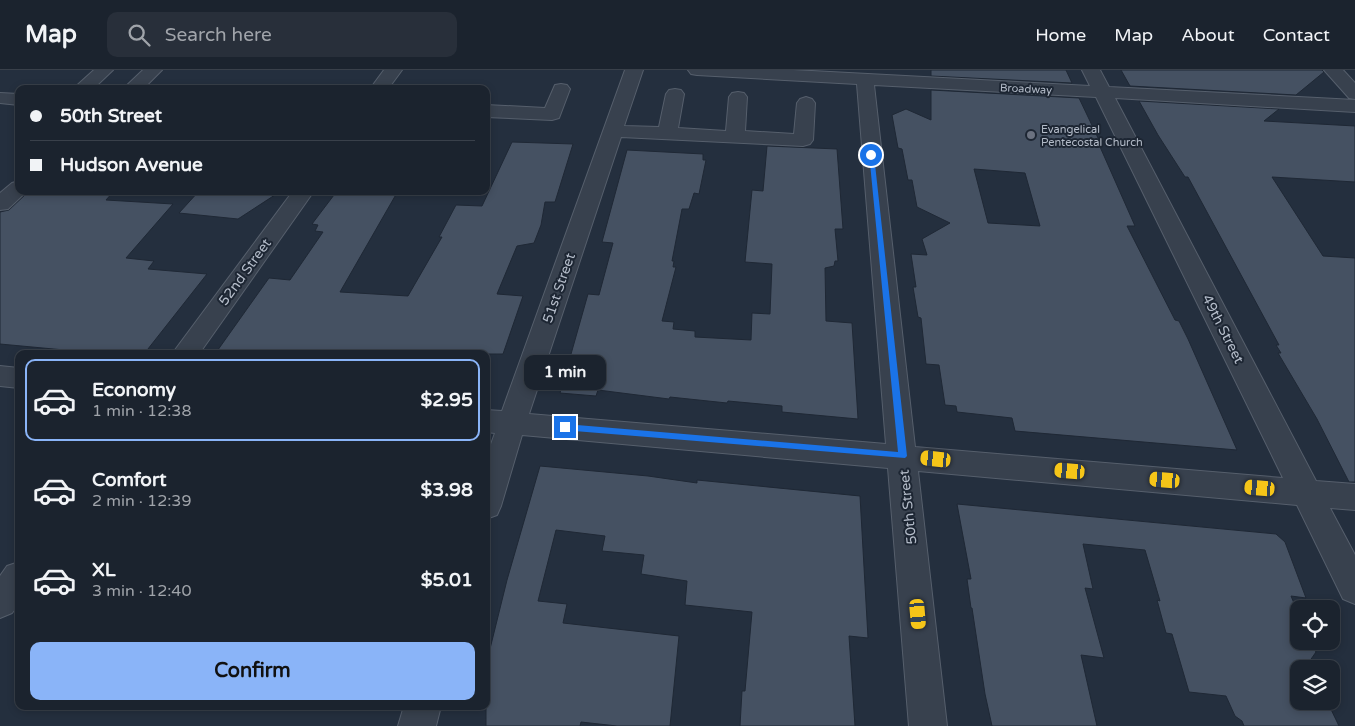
<!DOCTYPE html>
<meta charset="utf-8">
<style>
:root{--surface:#1b232e;--page:#282f3a;--text:#f1f3f6;--muted:#a0a4aa;--line:#39404a;--accent:#8ab4f8}
body{margin:0;font-family:"Varela Round",sans-serif;background:var(--page);color:var(--text);height:100vh;display:flex;flex-direction:column;font-size:19px;white-space:nowrap}
*{box-sizing:border-box;margin:0}
p{font-size:16px;color:var(--muted)}
.icon{flex:none;width:28px;height:28px;fill:none;stroke:currentColor;stroke-width:2;stroke-linecap:round;stroke-linejoin:round}
.map{position:relative;flex:1;overflow:hidden}
.drawer{position:absolute;left:15px;top:280px;width:475px;height:360px;display:flex;flex-direction:column;background:var(--surface);border-radius:10px;box-shadow:0 2px 8px #0003,0 0 0 1px var(--line)}
.drawer>*{flex:none}
.banner{position:absolute;left:15px;top:15px;width:475px;height:110px;border-radius:10px;box-shadow:0 2px 8px #0003,0 0 0 1px var(--line);display:grid;align-content:center;height:110px;padding:0 15px;background:var(--surface)}
.tools{position:absolute;left:1290px;top:530px;display:grid;gap:10px}
.tools a{display:grid;place-items:center;width:50px;height:50px;border-radius:10px;background:var(--surface);box-shadow:0 2px 8px #0003,0 0 0 1px var(--line);font-size:25px}
.end{position:absolute;width:22px;height:22px;margin:-11px;border:6px solid #1a73e8;background:#fff;box-shadow:0 0 0 2px #fff}
.from{border-radius:50%}
.bubble{position:absolute;height:35px;border-radius:10px;background:var(--surface);box-shadow:0 2px 8px #0003,0 0 0 1px var(--line);font-size:16px;font-weight:800;line-height:35px;text-align:center}
.car{position:absolute;width:15px;height:30px;margin:-15px -8px;border-radius:6px;box-shadow:0 0 4px 1px #0007;background:linear-gradient(#f5c518 24%,#345 0 40%,#f5c518 0 76%,#345 0 86%,#f5c518 0)}
.banner b{display:flex;align-items:center;gap:18px;height:48px;font-size:19px}
.banner b+b{border-top:1px solid var(--line)}
.banner i{width:12px;height:12px;background:var(--text)}
ul{padding:9px 0 0;list-style:none}
li{display:flex;align-items:center;gap:15px;height:82px;margin:0 10px 8px;padding:0 5px;border:2px solid transparent;border-radius:10px}
li div{flex:1}
li b{display:block;font-size:19px}
li em{font-style:normal;font-weight:800}
li.on{border-color:var(--accent)}
li>.icon{width:45px;height:45px;stroke-width:1.5}
.action{display:flex;gap:10px;margin-top:auto;padding:10px 15px}
.action a{flex:1;height:58px;border-radius:10px;background:var(--accent);color:#111;font-size:20px;font-weight:800;line-height:58px;text-align:center}
header{display:flex;align-items:center;gap:30px;box-sizing:border-box;height:70px;padding:0 25px;background:var(--surface);border-bottom:1px solid var(--line)}
header strong{font-size:24px}
nav{display:flex;gap:28px;margin-inline-start:auto;font-size:18px}
.search{width:350px;height:45px;background:var(--page);display:flex;align-items:center;gap:12px;box-sizing:border-box;padding:0 18px;border-radius:10px;color:var(--muted);font-size:19px}
.map>svg:first-child{display:block}
.building{fill:#455162;stroke:#1f2835;fill-rule:evenodd}
.lines{fill:none;stroke-linecap:round;stroke-linejoin:round}
.minor-casing{stroke:#565f6c;stroke-width:2}
.minor{fill:#38414e;fill-rule:evenodd}
.route{fill:#1a73e8}
.worship-dot{fill:#6b7280;stroke:#1d2633;stroke-width:2}
.labels{text-anchor:middle;dominant-baseline:central;stroke-width:4;stroke-linejoin:round;paint-order:stroke}
.far-street-label{font-size:11px;fill:#b4bcc9;stroke:#1d2633}
.far-poi-label{font-size:11px;fill:#b4bcc9;stroke:#1d2633;text-anchor:start}
.street-label{font-size:14px;fill:#b4bcc9;stroke:#1d2633}
</style>
<header>
<strong>Map</strong>
<div class="search"><svg class="icon" aria-label="search" viewBox="0 0 24 24"><circle cx="10" cy="10" r="6"/><path d="M15 15l6 6"/></svg>Search here</div>
<nav><a>Home</a><a>Map</a><a>About</a><a>Contact</a></nav>
</header>
<div class="map">
<svg width="1355" height="656" viewBox="0 0 1355 656">
<rect width="100%" height="100%" fill="#242f3e"/>
<path class="building" d="M931,0H1066L1072,13L931,6Z
M1121,0H1322L1324,2L1296,25L1130,16Z
M931,20L1079,28L1099,70H1097L1135,156H1127L1175,250L1179,251L1188,269L1237,380L1015,361L1012,348L957,342L956,336L945,335L939,295L926,294L921,248L918,247L913,217H916L911,184L927,185L922,169L950,153L917,137L912,110H908L902,79L898,78L892,45L906,39L931,50ZM974,99L1025,103L1040,156L988,153Z
M1139,31L1279,39L1264,51L1355,56V112L1272,107L1323,186L1355,188V412H1349L1317,349L1278,283H1281L1276,275H1279L1188,107H1185L1158,65Z
M512,72L573,74L555,132H545L541,155L534,173L517,176L497,224L523,226L503,284H215L269,208L290,210L323,162L315,161L318,155L312,154L337,121H398L340,222L408,226L442,167H439L456,135L482,136Z
M767,76L837,79L843,159H835L838,191H835L834,196L825,198L826,251L852,253L858,349L782,342V336L728,331L727,333L670,327L669,329L598,320L596,326L560,323L588,224L599,225L613,173L602,172L627,80L703,84V90H706L699,124L694,123L689,139H682L672,191H674L673,197H676L662,251L674,252L673,259L695,261V267L751,270L752,243L770,244L772,194L745,192L752,120L763,121Z
M29,121H114L106,130L173,134L126,188L154,191L148,199L207,204L144,284H107L0,274V142L9,140Z
M199,121H281L238,149L179,143Z
M540,396L648,406L697,413V410L860,426L868,568L849,566L855,656H740L742,621H745L752,542L685,535L687,511L641,504L644,485L602,481L605,466L556,460L538,531L567,534L563,553L679,566L670,656H617L581,652L580,656H486V595L507,510Z
M957,434L1276,464L1285,472L1306,528L1291,526L1299,545V571H1310L1316,582L1309,592L1312,599H1299V631H1327L1339,656H1244L1242,651L1235,646L1226,626L1189,622L1172,564L1166,563L1157,530L1160,531L1145,480L1083,474L1093,519L1085,518L1104,588L1081,585L1097,656H992L985,624L972,538H971L967,509H971Z"/>
<g class="lines">
<defs>
<path id="minor" d="M94,0H113L93,19H73Z
M143,0H162L143,19H123Z
M384,0H402L388,19H370Z
M625,0H643L624,56L659,57L666,24L669,20L675,19L681,20L684,24L678,58L726,61L729,27L732,23L738,22L744,23L747,27L745,61L794,64L797,33L800,29L806,27L812,29L815,33L813,70L810,74L803,76L621,67L529,344L886,374L857,14L697,5L691,4L688,0H793L1090,16L1082,0H1100L1109,17L1355,30V42L1115,28L1316,411L1355,414V440L1330,438L1355,485V534L1343,529L1297,435L918,401L947,656H909L888,398L522,365L501,436L497,445L486,449V388L495,363L486,362V340L502,341ZM874,15L1096,27L1283,408L915,377Z
M1324,0H1343L1355,13V29L1349,28Z
M561,14L567,15L570,19L559,48L552,50L486,47V35L545,38L555,15Z
M0,23L19,24V35L0,33Z
M19,111V121H27L8,139L0,140V123L12,113Z
M293,121H314L199,284H172Z
M0,296L19,298V318L0,316Z
M19,492V534L12,543L0,548V506L7,496Z
M404,636H441L436,656H398Z"/>
</defs>
<use href="#minor" class="minor-casing"/>
<use href="#minor" class="minor"/>
</g>
<path class="route" d="M869,83L874,85L907,386L905,388L562,360L560,357L565,354L898,382Z"/>
<circle class="worship-dot" cx="1031" cy="65" r="5"/>
<g class="labels">
<g class="far-street-label">
<text transform="translate(1026 19) rotate(3)">Broadway</text>
</g>
<g class="far-poi-label">
<text x="1041" y="59">Evangelical<tspan x="1041" dy="13">Pentecostal Church</tspan></text>
</g>
<g class="street-label">
<text transform="translate(245 202) rotate(-54)">52nd Street</text>
<text transform="translate(559 218) rotate(-71)">51st Street</text>
<text transform="translate(1223 259) rotate(63)">49th Street</text>
<text transform="translate(908 437) rotate(-96)">50th Street</text>
</g>
</g>
</svg>
<div class="tools">
<a><svg class="icon" aria-label="locate" viewBox="0 0 24 24"><circle cx="12" cy="12" r="6"/><path d="M12 2v4M12 18v4M2 12h4M18 12h4"/></svg></a>
<a><svg class="icon" aria-label="layers" viewBox="0 0 24 24"><path d="M12 4l9 5-9 5-9-5zM3 14l9 5 9-5"/></svg></a>
</div>
<i class="end from" style="left:871px;top:85px"></i>
<i class="end" style="left:565px;top:357px"></i>
<div class="bubble" style="left:524px;top:285px;width:82px">1 min</div>
<i class="car" style="left:936px;top:389px;rotate:276deg"></i>
<i class="car" style="left:1070px;top:401px;rotate:275deg"></i>
<i class="car" style="left:1165px;top:410px;rotate:275deg"></i>
<i class="car" style="left:1260px;top:418px;rotate:275deg"></i>
<i class="car" style="left:918px;top:544px;rotate:175deg"></i>
<div class="banner">
<b><i class="from"></i>50th Street</b>
<b><i></i>Hudson Avenue</b>
</div>
<section class="drawer">
<ul>
<li class="on"><svg class="icon" aria-label="car" viewBox="0 0 24 24"><path d="M5 17H2v-5l4-1 3-4h7l3 4 3 1v5h-3M9 17h6M6 11h13"/><circle cx="7" cy="17" r="2"/><circle cx="17" cy="17" r="2"/></svg><div><b>Economy</b><p>1 min · 12:38</p></div><em>$2.95</em></li>
<li><svg class="icon" aria-label="car" viewBox="0 0 24 24"><path d="M5 17H2v-5l4-1 3-4h7l3 4 3 1v5h-3M9 17h6M6 11h13"/><circle cx="7" cy="17" r="2"/><circle cx="17" cy="17" r="2"/></svg><div><b>Comfort</b><p>2 min · 12:39</p></div><em>$3.98</em></li>
<li><svg class="icon" aria-label="car" viewBox="0 0 24 24"><path d="M5 17H2v-5l4-1 3-4h7l3 4 3 1v5h-3M9 17h6M6 11h13"/><circle cx="7" cy="17" r="2"/><circle cx="17" cy="17" r="2"/></svg><div><b>XL</b><p>3 min · 12:40</p></div><em>$5.01</em></li>
</ul>
<div class="action"><a>Confirm</a></div>
</section>
</div>
